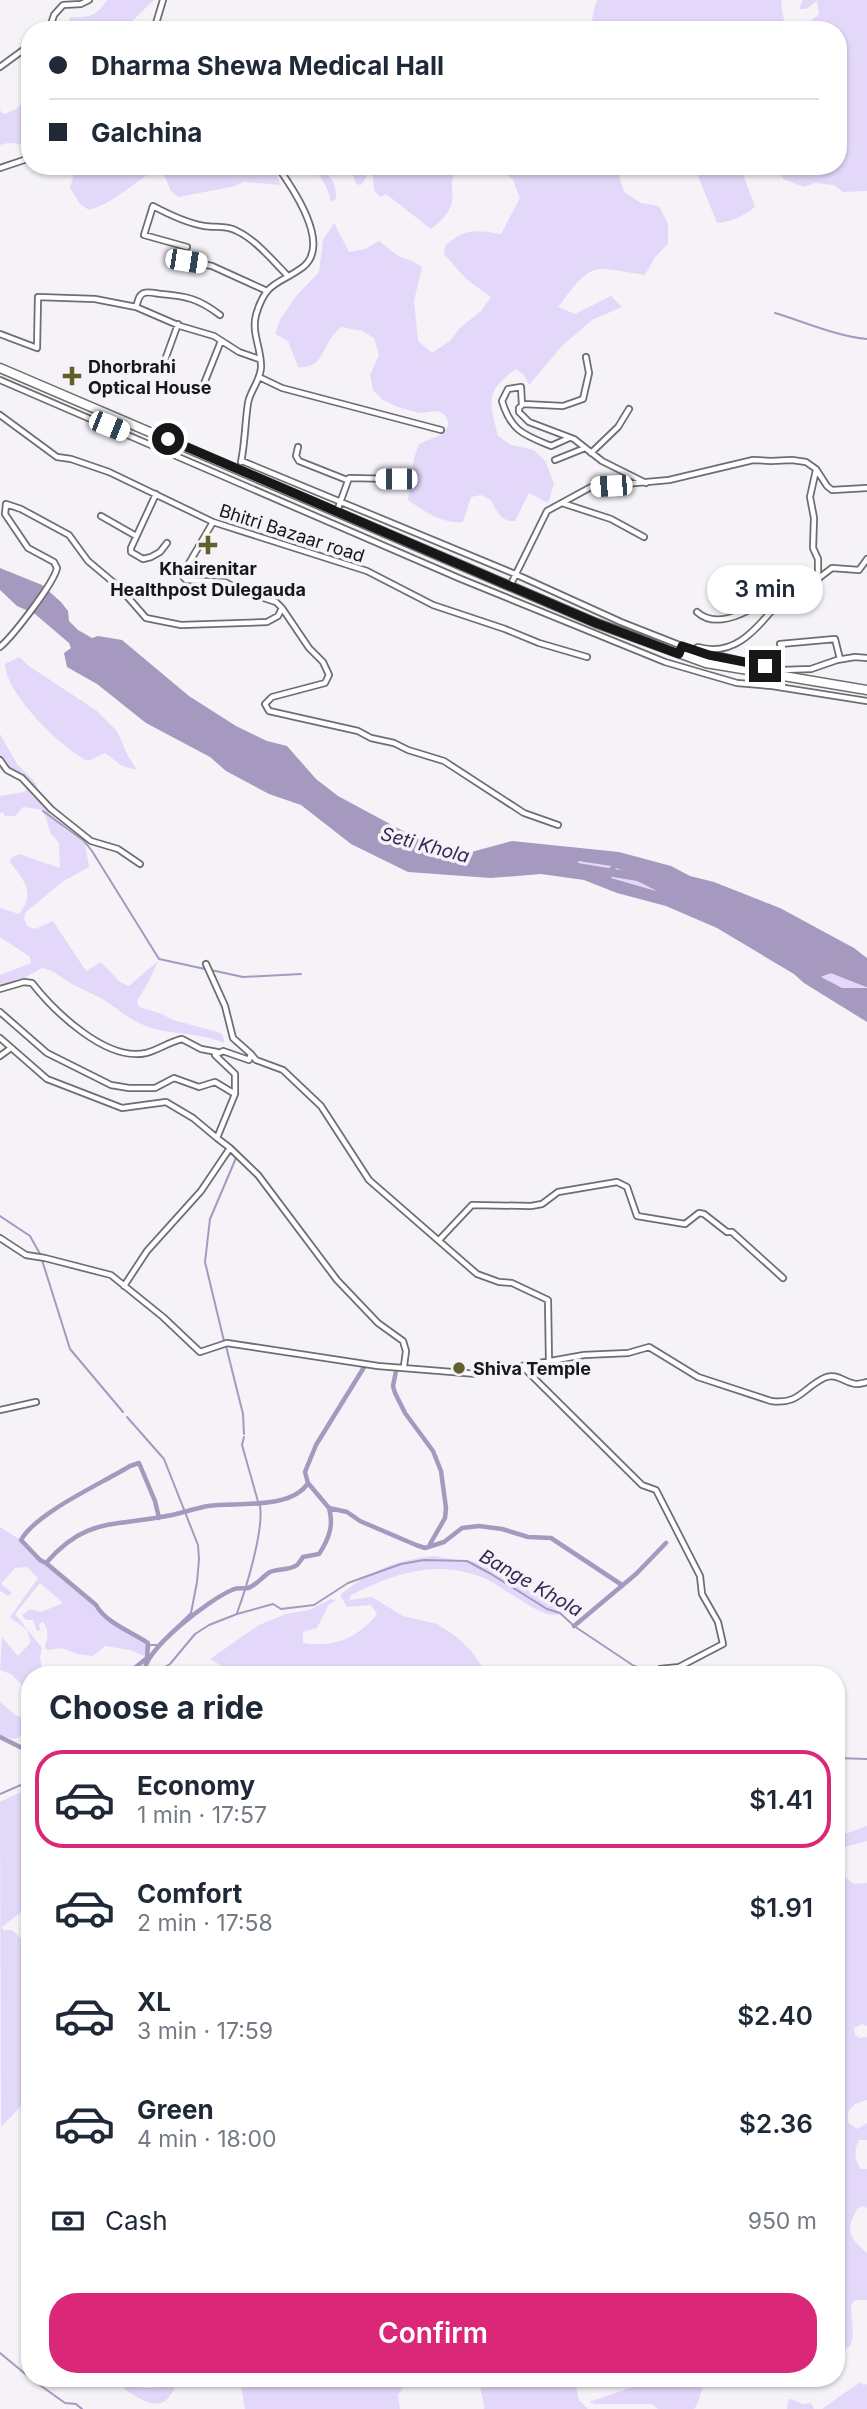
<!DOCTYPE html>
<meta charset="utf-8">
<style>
:root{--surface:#fff;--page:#f6f6f7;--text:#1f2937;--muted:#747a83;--line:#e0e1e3;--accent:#db2777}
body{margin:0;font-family:Inter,sans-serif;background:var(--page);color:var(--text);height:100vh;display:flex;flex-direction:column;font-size:26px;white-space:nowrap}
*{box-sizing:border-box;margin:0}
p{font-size:23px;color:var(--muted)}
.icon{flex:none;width:38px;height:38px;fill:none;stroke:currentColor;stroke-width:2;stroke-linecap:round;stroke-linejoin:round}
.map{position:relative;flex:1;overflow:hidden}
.sheet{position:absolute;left:21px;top:1666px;width:824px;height:721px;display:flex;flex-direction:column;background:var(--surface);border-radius:28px;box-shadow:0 2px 5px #0004}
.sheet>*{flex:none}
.top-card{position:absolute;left:21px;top:21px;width:826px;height:154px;border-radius:28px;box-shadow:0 2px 5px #0004;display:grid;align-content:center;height:154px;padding:0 28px;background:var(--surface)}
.end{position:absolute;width:32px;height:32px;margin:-16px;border:9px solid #171718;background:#fff;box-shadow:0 0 0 4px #fff}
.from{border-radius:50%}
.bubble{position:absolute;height:49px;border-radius:24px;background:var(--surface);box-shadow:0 2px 5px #0004;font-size:23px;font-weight:600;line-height:49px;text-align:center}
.car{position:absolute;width:21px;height:42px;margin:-21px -10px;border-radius:9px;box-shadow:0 0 5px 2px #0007;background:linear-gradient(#fff 24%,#345 0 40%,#fff 0 76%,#345 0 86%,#fff 0)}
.top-card b{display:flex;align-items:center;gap:24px;height:66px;font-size:26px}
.top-card b+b{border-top:2px solid var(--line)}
.top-card i{width:18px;height:18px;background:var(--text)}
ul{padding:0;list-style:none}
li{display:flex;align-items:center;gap:21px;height:98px;margin:0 14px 10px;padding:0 14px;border:4px solid transparent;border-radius:28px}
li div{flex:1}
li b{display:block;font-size:26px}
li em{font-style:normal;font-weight:600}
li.on{border-color:var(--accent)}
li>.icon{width:63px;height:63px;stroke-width:1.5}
h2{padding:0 28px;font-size:32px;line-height:84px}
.pay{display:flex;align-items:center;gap:18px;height:77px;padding:0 28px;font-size:26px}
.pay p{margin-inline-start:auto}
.cta{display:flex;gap:14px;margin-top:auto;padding:14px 28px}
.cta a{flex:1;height:80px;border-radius:28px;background:var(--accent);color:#fff;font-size:28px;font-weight:600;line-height:80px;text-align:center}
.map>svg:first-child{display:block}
.green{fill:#e3d8f9}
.water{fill:#a699bf;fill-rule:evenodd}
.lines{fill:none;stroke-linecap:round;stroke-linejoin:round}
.stream{stroke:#a699bf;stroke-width:2}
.canal{stroke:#a699bf;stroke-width:4.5}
.river{stroke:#a699bf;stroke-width:8}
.street-casing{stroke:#6e6d71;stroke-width:8}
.highway-casing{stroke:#6e6d71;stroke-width:11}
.street{stroke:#fff;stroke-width:4.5}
.highway{stroke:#fff;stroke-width:8}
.route{stroke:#171718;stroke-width:9}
.poi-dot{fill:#635f2c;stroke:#f5f3f8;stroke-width:2.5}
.labels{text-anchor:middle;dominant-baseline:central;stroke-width:7;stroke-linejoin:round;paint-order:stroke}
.poi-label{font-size:18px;font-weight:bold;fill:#171718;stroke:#f5f3f8;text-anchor:start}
.street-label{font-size:18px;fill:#171718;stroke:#f5f3f8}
.water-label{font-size:19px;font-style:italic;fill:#392455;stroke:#f5f3f8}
</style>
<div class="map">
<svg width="867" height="2409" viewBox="0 0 867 2409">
<rect width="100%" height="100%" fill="#f5f3f8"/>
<path class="green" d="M107,0H154L131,22L135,30H69L70,17C88,18 97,16 107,0Z
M598,0H782L781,5L786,30H590L595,5Z
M803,0H867V191L843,192L834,185L814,183L804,187L783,179L778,166H838V30H808L806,26L819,14L817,1L806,9H799Z
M30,75V139L23,144L8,143L0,145V110L3,114C24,110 28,96 27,76Z
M76,166H188L191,172L203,173L245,166H285L275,172L281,185L244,182L231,187L178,197L171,191L163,173L155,170C133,183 114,203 89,210L80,204L70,188Z
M310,166C327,166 337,183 336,199L331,202C329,189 320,174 310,166Z
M350,166H367L366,178L361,185L356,184Z
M372,166H463C446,176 454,188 452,202C449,214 440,222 431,229L386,194L380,197L374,190Z
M498,166H616L624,192L641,203L659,206L668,224V244L655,257L645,275C589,266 593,261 558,307L575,314L611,296L622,307L592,320L562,346L529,385L524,375L516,369C485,391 489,401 498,436L511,445L534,450L546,462L554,484L548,503L529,493L515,521C500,522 497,511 491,500L481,495L471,497L463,522C442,524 425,512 408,500L414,458L419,444L443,434L449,424L445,415L438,411L419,413L398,407L383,400L373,390L370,375L379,355L374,338L362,331L342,327C321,340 327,370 298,367L288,341L275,334L280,320L296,296L319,272L323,240L334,223L349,252L365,249L379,241L398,256L412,261L422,267L414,301L418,341L432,353L450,341L460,328L481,311L491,297L466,279L444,254L445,246C465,228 476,230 501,234L520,198L513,180Z
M694,166H740L755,207C743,216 732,222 717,223Z
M19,657L29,666L97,711L117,731L128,756L137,770L122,766L105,753L88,761C61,748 6,694 5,664Z
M0,734L17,764L36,783L41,803L65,829L85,843L89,867L62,882L26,912L24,918L27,926L35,929L53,921L86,971L101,962L120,982L129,986L158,961L150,979L137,1001L139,1007L162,1014L173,1020L218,1032L223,1035L224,1043C197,1031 168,1036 141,1024C128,1018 116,1008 104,1000C94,994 81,989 70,983C60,977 54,970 42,968L24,978L0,984V975L31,963L30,957L0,937V908L19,914C36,894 24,880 10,862L11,858L19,854L60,868L59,843L51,834L43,810L23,807L15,816H5L3,812L0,813V796L24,792L30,785L22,773L0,770Z
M578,861L611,866L605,873H594L580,867Z
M616,868L646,880L657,892L610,878Z
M834,971H847L867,981V988H841L820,977Z
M0,1527L22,1541L41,1561L119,1628L148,1645L153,1644L144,1656L130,1650L105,1646L93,1656L77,1654L62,1648L48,1650L45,1648C47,1638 50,1630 43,1622L39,1624L40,1630L37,1631L33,1620H26L22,1615L30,1609L41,1612L63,1603L40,1583L15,1614L42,1648L40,1657L42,1670L53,1675H30V1693L11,1674L0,1670L2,1637L18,1656L31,1642L27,1630L10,1617L38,1578L27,1567L15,1568L1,1584L12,1593L8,1596L0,1591Z
M435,1556L459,1561L488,1562L525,1589L556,1606L559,1615C542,1616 528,1604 514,1596C503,1590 493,1581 481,1577C435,1559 391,1574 350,1596V1600L372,1597L403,1616L437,1624L457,1637L471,1651L488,1675H259L255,1667C248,1665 234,1672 224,1672L220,1665L210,1659L259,1625L286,1614L309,1610L331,1599L336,1601L329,1604L317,1628L303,1632V1643C334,1648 358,1638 377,1614L371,1605L347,1607L340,1595C371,1570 396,1560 435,1556Z
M0,1702L15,1715L30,1720V1731L15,1739L0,1736Z
M30,1782V1905L2,1927L3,1930H12L30,1947V2100C18,2106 12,2118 1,2126L0,1802L21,1792Z
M867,1826V1841L837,1849V1837Z
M837,1871L854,1884L867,1883V2026L862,2024L854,2028L855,2035L859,2038L867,2037V2100L855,2104L848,2112V2122L857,2129L867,2123V2140H859C854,2149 854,2161 861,2169H867V2208L863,2206L858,2208C845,2229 849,2238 867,2253V2300H855L851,2305L853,2336L850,2346L846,2348L836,2338Z
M122,2378H129C139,2395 159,2385 175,2386C167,2407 156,2407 139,2398C129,2392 122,2391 122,2378Z
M243,2378H420L406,2383L398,2395L400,2409H245L241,2386Z
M483,2378H574L579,2400L588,2409H484C485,2398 476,2388 483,2378Z
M644,2378H709C699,2388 702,2399 694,2409H658L653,2404H595L589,2402L639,2385Z
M860,2382L863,2385L867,2384V2409H822Z
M791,2399L803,2404L811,2403L814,2409H787L788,2400Z"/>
<path class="water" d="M0,568L42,585L61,602L68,611L69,621L78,630L92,638L98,636L122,640L189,696L236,726L267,741L287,746L316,779L338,796L442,852L464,854L512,841L619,852L671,866L690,876L714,882L780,908L854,948L867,958V981C849,972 840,968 821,977L842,988H867V1022L804,983L794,974L717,928L666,906L617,893L584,880L541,874L491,878L408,872L351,844L301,805L269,794L226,771L210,757L146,723L97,684L67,667L64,653L71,648L69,643L35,614L17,606L0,590ZM578,861L611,866L605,873H594L580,867ZM616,868L646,880L656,891L611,878Z"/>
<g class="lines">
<path class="stream" d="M775,313C805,322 836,336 867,339
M43,811L84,841L92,851L159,959L205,969
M211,970L243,977L301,974
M0,1216L30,1236L40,1254
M42,1260L70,1349L123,1412
M224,1341L205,1262L210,1219L236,1158
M226,1346L243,1414L244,1434
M127,1417L164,1459L198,1545L199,1559L197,1582L191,1613L158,1645H149
M244,1437L242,1445L259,1505
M237,1613C246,1589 264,1530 260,1506
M658,1673L666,1675
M151,1675L170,1664L195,1634L209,1625L237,1614L273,1604L281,1609L314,1605L348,1583L401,1564L424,1560L467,1561L491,1574L547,1609L560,1613L574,1626L634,1666L653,1671
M836,1758L867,1759
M0,1794L30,1781
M0,2353L29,2377
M30,2378L65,2403L76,2404L82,2409"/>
<path class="canal" d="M366,1364L316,1445L305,1472L308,1483L329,1508L347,1512L360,1521L416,1545L425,1548L444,1542L462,1528L479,1526L502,1529L528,1537L551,1538L622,1585
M397,1366L393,1386L395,1393L405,1413L433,1451L441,1471L446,1508L445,1518L430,1544
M46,1563L40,1560L21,1540C37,1512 101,1484 130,1466L139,1463L155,1501L159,1518
M574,1626L636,1574L666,1543
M126,1675L147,1658L148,1643C132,1632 106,1623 96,1605L46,1563C84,1519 111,1526 161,1517C177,1515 192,1509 208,1506C236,1502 291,1510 308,1483
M144,1675C142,1650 210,1599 232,1590C237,1587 242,1589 248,1588C257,1585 262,1577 270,1572C278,1568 289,1571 297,1565C299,1563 301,1560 303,1557L319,1554C329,1539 334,1525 329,1508
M0,1737L20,1747L30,1748"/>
<path class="river" d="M571,866L638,877L656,886
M829,968L867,983"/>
<defs>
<path id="street" d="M49,30L54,15L63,5L81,4L89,0
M154,30L163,0
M0,67L30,45
M0,168L30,158
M187,247L144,235L153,206C168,214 187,223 204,226C216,228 226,225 237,231C256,240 272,260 287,275
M186,261L212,266L267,291
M136,307C138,302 138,295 144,293C149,291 157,294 161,294C187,296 199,299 220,315
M0,334L37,348L38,297L95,299L136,307L180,326L214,336L239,352L259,359
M586,357L589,373L583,399L563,406L523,404L519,408V412L529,422L574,439L602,461L646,483
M162,368L178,324
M259,377L282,388L441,430
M0,380L461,579L665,662L737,683L772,686L867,701
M203,386L221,341
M522,405L521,387L508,389L502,401C511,431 524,435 551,446L569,438
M0,415L57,457L71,459L109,472L213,522L367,571L433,605L505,629L539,643L587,657
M298,447L296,456L299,461L347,480
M591,453L618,427L629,409
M555,460L585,448
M242,461L515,574L621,622L682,646
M241,462C245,443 245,423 248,403C250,391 260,381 261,368C262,350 251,333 256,315C266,280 279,285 303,267C332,244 292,187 277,166
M816,470L810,497L814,518L813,548L818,559V580
M156,494L131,548V552L143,559L151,557L160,552L167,543
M562,503L611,519L644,537
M337,511L349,478L396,479
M101,516L136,536
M213,522L185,570L183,577L186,580L225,582L242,591L276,602L282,608
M801,583L815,581L832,568L859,570L867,559
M510,586L547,511L591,487L669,480L753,460L771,461L792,460L806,462L816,469L827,486L832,490L867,488
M780,644L835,639L840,659
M0,647C13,636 54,583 57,568L54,562L28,548L5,514L6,504L21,509L69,535L88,561L119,587L146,618L181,625L267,622L278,616L282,608L309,648L323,662L329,675L325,683L272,697L265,704L269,711L358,731L371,738L394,743L408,750L444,761L524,813L558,825
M681,647L782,670L811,669L837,660L855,657L867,658
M693,650L698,647C737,658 758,626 780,601C786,594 794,589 801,583L797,580L793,581C770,597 723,636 697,612
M0,760L7,770L22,778L51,809L91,841L118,849L140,864
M0,989L24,982L32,983C54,1011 106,1062 146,1053C158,1050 169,1042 182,1039L201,1049L217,1052
M0,1012L47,1053L111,1085L129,1088H155L174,1078L199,1087L215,1082L235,1094
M0,1038L47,1079L122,1108L166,1102L193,1118L217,1138
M251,1054L256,1060L283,1070L321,1106L369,1180L477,1274L499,1282L512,1283L548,1300L549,1362
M0,1056L11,1048
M230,1148L258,1175L337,1280L378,1323L403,1341L406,1351L404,1366
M0,1238L26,1255L45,1258L111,1275L163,1317L200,1352L227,1343L378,1366L477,1374L584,1355L628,1353L649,1347L698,1377L771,1401C799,1405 803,1388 824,1378C836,1372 845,1383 856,1384C860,1384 863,1383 867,1382
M440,1239L472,1205L531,1206L542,1204L558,1192L617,1182L627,1187L637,1216L685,1224L699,1213L704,1214L727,1232H732L783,1278
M124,1286L147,1251L201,1191L230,1148L217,1138L235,1094V1074L215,1055L223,1051L249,1060L251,1054L233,1038L225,1006L206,964
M522,1366L642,1485L656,1490L700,1576L702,1594L718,1622L723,1644L679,1667L660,1669L652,1675
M0,1410L36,1402"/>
<path id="highway" d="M0,368L596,623L706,663L867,690"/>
</defs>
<use href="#street" class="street-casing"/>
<use href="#highway" class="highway-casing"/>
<use href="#street" class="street"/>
<use href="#highway" class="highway"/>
</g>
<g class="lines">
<path class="route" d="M168,439L596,623L679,654L682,646L709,655L765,666"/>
</g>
<g class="poi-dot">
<path d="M68.5 365.5h7v7h7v7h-7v7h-7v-7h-7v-7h7z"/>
<path d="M204.5 534.5h7v7h7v7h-7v7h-7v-7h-7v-7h7z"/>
<circle cx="459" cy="1368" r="7"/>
</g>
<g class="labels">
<g class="poi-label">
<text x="88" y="366">Dhorbrahi<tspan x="88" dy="21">Optical House</tspan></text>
<text x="208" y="568" text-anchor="middle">Khairenitar<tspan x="208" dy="21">Healthpost Dulegauda</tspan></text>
<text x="473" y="1368">Shiva Temple</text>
</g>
<g class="street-label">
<text transform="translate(292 533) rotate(18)">Bhitri Bazaar road</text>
</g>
<g class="water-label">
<text transform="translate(425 845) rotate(15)">Seti Khola</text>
<text transform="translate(531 1583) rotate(30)">Bange Khola</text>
</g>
</g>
</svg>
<i class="end from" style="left:168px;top:439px"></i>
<i class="end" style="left:765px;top:666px"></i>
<div class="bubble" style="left:707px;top:565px;width:116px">3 min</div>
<i class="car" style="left:186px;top:261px;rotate:99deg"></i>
<i class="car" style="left:109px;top:426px;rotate:112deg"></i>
<i class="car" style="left:396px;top:479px;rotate:270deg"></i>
<i class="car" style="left:611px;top:486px;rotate:267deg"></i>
<div class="top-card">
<b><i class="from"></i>Dharma Shewa Medical Hall</b>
<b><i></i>Galchina</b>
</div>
<section class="sheet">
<h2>Choose a ride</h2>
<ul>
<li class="on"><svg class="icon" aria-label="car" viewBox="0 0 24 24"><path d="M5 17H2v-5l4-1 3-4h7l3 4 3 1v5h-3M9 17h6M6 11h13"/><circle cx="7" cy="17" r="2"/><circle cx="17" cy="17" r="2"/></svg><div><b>Economy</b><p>1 min · 17:57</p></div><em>$1.41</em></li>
<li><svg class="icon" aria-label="car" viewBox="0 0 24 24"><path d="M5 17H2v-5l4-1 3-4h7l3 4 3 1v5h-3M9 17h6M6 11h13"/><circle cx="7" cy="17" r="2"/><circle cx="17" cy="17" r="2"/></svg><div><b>Comfort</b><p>2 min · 17:58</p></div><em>$1.91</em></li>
<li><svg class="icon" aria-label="car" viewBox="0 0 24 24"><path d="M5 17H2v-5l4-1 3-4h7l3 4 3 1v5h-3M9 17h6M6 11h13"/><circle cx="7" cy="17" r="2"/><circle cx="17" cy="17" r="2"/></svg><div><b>XL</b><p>3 min · 17:59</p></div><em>$2.40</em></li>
<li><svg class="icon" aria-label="car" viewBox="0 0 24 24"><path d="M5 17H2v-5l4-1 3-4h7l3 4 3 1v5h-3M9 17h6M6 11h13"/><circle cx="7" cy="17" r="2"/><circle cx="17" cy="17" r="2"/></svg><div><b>Green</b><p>4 min · 18:00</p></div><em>$2.36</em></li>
</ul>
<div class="pay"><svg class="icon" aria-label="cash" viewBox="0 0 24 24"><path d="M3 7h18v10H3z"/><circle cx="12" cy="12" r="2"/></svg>Cash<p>950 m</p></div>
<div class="cta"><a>Confirm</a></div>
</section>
</div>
